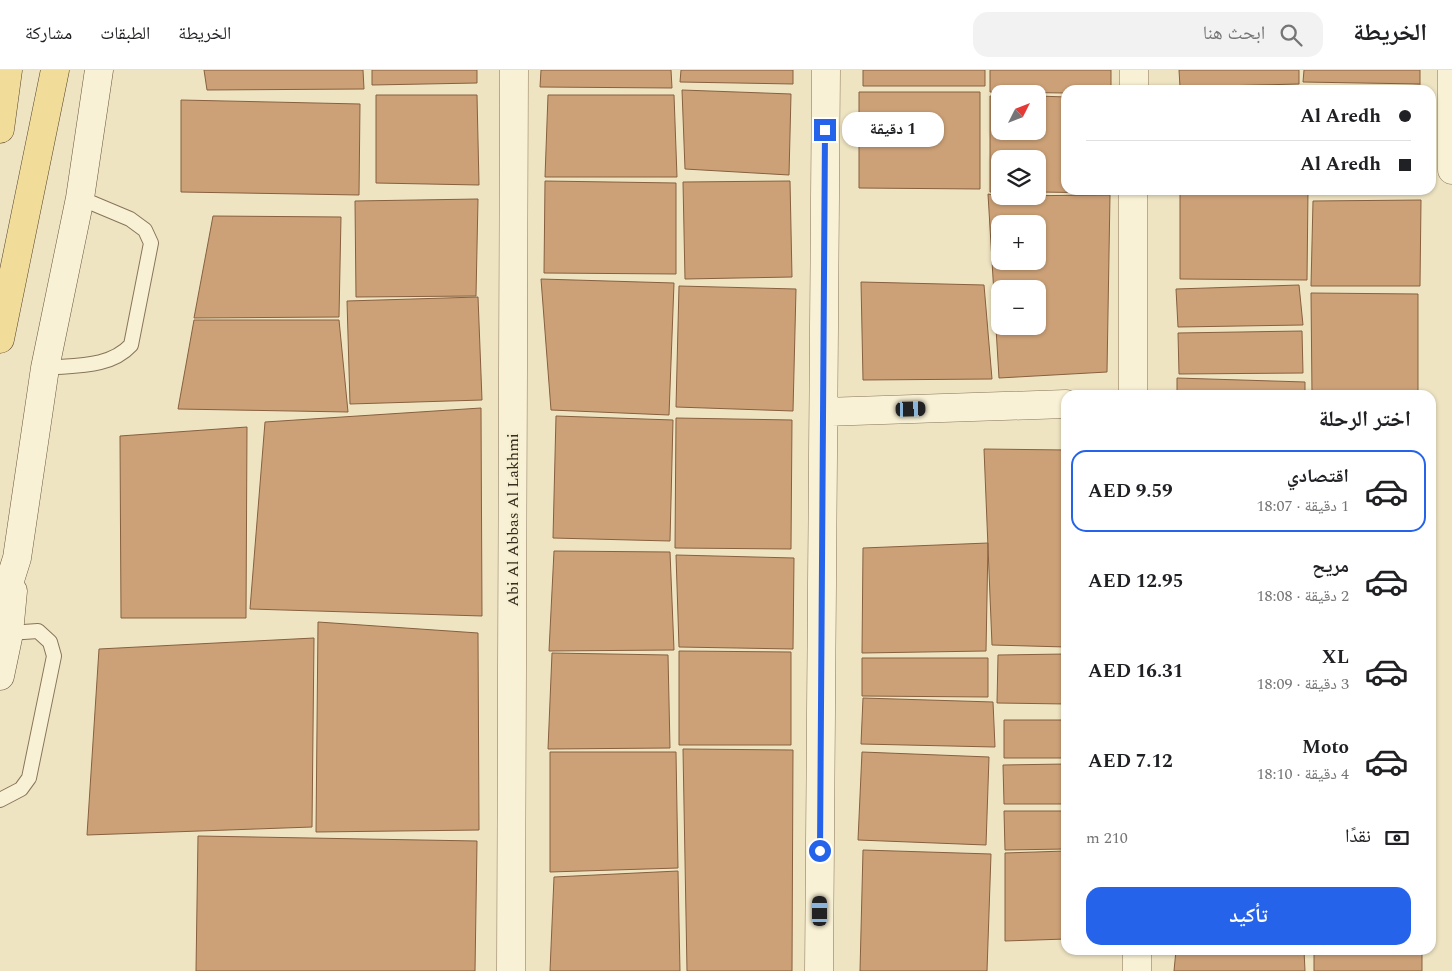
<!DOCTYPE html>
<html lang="ar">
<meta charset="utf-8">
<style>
:root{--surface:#fff;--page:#f2f2f2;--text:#202124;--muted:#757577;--line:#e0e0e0;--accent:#2563eb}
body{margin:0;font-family:Spectral,"Noto Naskh Arabic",serif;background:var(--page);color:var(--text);direction:rtl;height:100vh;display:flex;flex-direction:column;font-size:19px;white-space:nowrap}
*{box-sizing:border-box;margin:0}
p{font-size:16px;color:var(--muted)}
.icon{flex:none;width:28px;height:28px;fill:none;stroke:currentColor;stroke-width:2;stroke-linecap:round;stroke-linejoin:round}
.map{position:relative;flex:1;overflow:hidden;direction:ltr}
.drawer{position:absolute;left:1061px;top:320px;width:375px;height:565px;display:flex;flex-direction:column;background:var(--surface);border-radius:15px;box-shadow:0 1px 4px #0004;direction:rtl}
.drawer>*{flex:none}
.guide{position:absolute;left:1061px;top:15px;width:375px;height:110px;border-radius:15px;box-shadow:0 1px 4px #0004;direction:rtl;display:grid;align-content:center;height:110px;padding:0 25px;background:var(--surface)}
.needle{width:32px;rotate:48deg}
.fabs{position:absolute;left:991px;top:15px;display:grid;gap:10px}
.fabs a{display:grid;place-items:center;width:55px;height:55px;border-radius:10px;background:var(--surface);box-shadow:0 1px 4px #0004;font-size:25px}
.end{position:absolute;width:22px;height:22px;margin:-11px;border:6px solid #2563eb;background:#fff;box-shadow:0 0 0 2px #fff}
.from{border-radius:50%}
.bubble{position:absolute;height:35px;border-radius:15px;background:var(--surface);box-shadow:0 1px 4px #0004;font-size:16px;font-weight:700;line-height:35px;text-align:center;direction:rtl}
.car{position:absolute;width:15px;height:30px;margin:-15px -8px;border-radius:6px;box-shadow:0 0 4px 1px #0007;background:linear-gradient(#222 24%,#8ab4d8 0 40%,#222 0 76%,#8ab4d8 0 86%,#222 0)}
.guide b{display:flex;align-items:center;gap:18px;height:48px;font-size:19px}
.guide b+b{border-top:1px solid var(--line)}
.guide i{width:12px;height:12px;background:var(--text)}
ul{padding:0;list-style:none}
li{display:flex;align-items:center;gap:15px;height:82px;margin:0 10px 8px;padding:0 15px;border:2px solid transparent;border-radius:15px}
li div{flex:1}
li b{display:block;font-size:19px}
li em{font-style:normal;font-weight:700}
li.active{border-color:var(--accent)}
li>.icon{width:45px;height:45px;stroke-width:1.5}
h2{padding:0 25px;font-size:22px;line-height:60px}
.pay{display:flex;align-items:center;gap:12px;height:55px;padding:0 25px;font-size:19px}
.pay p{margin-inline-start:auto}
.cta{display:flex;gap:10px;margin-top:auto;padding:10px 25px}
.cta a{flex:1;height:58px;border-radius:15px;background:var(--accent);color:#fff;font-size:20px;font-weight:700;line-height:58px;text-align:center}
header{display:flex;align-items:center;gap:30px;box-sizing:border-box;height:70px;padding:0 25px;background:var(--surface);border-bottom:1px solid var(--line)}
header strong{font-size:24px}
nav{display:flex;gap:28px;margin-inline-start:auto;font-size:18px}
.search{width:350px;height:45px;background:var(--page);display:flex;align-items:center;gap:12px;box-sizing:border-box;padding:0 18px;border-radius:15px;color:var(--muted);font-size:19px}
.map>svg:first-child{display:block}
.building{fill:#cca177;stroke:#87603f;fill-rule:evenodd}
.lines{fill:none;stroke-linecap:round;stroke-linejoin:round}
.service-casing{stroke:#887559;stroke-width:16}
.minor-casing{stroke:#887559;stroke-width:29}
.secondary-casing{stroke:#6a563c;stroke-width:29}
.primary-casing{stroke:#55432d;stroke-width:29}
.service{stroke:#f9f1d5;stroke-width:14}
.minor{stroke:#f9f1d5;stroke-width:28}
.secondary{stroke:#f9f1d5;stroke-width:28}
.primary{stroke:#f2dc99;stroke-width:28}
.route{stroke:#2563eb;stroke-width:6}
.labels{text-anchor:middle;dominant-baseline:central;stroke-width:4;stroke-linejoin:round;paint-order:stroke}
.street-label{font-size:16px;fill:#372c1d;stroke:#f5eed1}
</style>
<header>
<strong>الخريطة</strong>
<div class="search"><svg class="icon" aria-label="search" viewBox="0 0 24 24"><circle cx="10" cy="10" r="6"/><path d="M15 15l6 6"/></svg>ابحث هنا</div>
<nav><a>الخريطة</a><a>الطبقات</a><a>مشاركة</a></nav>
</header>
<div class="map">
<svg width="1452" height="901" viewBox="0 0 1452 901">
<rect width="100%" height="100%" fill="#eee4c2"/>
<path class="building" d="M204,0H363L364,19L207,20Z
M372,0H477V13L372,15Z
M541,0H671L672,18L540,17Z
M681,0H793V14L680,12Z
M863,0H985V16H863Z
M990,0H1111V20H1066V23L990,22Z
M1179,0H1299V14L1180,17Z
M1304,0H1420V14L1303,12Z
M1421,15V20H1340Z
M1301,18V20H1263Z
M682,20L791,24L789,105L685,99Z
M859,22H980V119L859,118Z
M376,25H477L479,115L376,113Z
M548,25H674L677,107H545Z
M990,26H1000V61H1038V26L1066,27V120H1111V123L1038,122V89H1000V122H990Z
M181,30L360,34L359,125L181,122Z
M545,111L676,113V204L544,203Z
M790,111L792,207L685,209L683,112Z
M1180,120H1308L1307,210L1180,209Z
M988,124L1000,126L1110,125L1107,302L999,308ZM1000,154H1038V191H1000ZM1000,219H1038V256H1000Z
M478,129L476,226L356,227L355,131Z
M1421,130L1420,216H1311L1313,131Z
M213,146L341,147L339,247L194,248Z
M541,209L674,213L669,345L551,340Z
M861,212L984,215L992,309L863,310Z
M1299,215L1303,255L1178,257L1176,219Z
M679,216L796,219L793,341L676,337Z
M1311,223L1418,224V325H1312Z
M478,227L482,330L350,334L347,231Z
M194,250H339L348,342L178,339Z
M1302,261L1303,303L1179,304L1178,263Z
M1177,308L1305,312V325H1177Z
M481,338L482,546L250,539L265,352Z
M556,346L673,350L670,471L553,468Z
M676,348L792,350L791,479L675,478Z
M247,357L246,548H121L120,366Z
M984,379L1066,380V577L992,575Z
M988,473L986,581L862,583L863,478Z
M554,481L670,482L674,580L549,581Z
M676,485L794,488L793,579L679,577Z
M318,552L478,563L479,760L316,762Z
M314,568L312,757L87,765L99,579Z
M679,581L791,582V675H679Z
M552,583L668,585L670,678L548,679Z
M1066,584V634L997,633L998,585Z
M862,588H988V627L862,626Z
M863,628L993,632L995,677L861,674Z
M1004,650H1066V688H1004Z
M683,679L793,680L792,901H687Z
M550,682H676L678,798L550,802Z
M862,682L989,687L986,775L858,770Z
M1066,694V734H1004L1003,695Z
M1004,741H1066V779L1005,780Z
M198,766L477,771L475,901H196Z
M863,780L991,784L987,901H860Z
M1066,781V869L1005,871V783Z
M678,801L680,901H550L554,807Z
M1176,880H1304L1305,901H1174Z
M1314,880H1422V901H1314Z"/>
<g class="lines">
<defs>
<path id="service" d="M45,298C75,295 110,298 131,275L151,173L145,160L130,149L80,128
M0,730L21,719L29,708L54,586L50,572L38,561L9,563"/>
<path id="minor" d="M1452,0V100
M1134,20V0
M1133,325V120
M824,342L1066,334
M1137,880V901
M511,901L514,0
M819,901L826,0"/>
<path id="secondary" d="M0,542L17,488L45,298L80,128L99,0
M0,606L9,563L13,521"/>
<path id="primary" d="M0,59L8,0
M0,269L55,0"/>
</defs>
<use href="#service" class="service-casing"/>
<use href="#minor" class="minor-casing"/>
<use href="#secondary" class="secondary-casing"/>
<use href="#primary" class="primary-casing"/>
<use href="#service" class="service"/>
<use href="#minor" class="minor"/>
<use href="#secondary" class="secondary"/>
<use href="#primary" class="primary"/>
</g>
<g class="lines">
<path class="route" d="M820,781L825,60"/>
</g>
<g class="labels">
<g class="street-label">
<text transform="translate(513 450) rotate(-90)">Abi Al Abbas Al Lakhmi</text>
</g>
</g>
</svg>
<div class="fabs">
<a><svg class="needle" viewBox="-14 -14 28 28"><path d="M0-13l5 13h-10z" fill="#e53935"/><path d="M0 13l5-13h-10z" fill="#757577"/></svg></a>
<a><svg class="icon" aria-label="layers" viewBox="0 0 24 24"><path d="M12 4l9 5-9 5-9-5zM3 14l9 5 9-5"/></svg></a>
<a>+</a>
<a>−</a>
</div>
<i class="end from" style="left:820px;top:781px"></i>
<i class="end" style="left:825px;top:60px"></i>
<div class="bubble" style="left:842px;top:42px;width:102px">1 دقيقة</div>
<i class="car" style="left:911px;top:339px;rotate:88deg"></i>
<i class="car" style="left:820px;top:841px;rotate:0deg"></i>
<div class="guide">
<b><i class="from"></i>Al Aredh</b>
<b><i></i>Al Aredh</b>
</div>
<section class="drawer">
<h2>اختر الرحلة</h2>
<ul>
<li class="active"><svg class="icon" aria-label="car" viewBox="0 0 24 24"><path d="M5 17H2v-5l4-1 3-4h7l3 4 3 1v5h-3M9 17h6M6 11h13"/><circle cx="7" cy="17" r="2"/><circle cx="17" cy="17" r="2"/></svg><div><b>اقتصادي</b><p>1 دقيقة · 18:07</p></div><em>AED 9.59</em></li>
<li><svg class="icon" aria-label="car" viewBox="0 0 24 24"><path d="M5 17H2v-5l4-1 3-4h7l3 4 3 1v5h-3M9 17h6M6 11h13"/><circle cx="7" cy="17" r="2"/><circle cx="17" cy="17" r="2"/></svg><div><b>مريح</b><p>2 دقيقة · 18:08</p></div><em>AED 12.95</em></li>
<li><svg class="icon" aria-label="car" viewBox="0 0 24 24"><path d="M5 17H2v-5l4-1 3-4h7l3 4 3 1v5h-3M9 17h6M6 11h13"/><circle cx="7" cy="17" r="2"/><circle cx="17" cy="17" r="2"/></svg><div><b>XL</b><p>3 دقيقة · 18:09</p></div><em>AED 16.31</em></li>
<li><svg class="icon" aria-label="car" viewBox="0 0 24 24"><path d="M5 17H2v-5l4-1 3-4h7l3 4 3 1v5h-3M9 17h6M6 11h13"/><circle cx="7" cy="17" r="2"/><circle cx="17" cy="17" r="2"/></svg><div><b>Moto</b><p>4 دقيقة · 18:10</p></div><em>AED 7.12</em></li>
</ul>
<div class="pay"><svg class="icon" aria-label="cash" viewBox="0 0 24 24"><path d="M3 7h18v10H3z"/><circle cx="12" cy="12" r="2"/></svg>نقدًا<p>210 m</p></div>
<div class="cta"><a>تأكيد</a></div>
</section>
</div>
